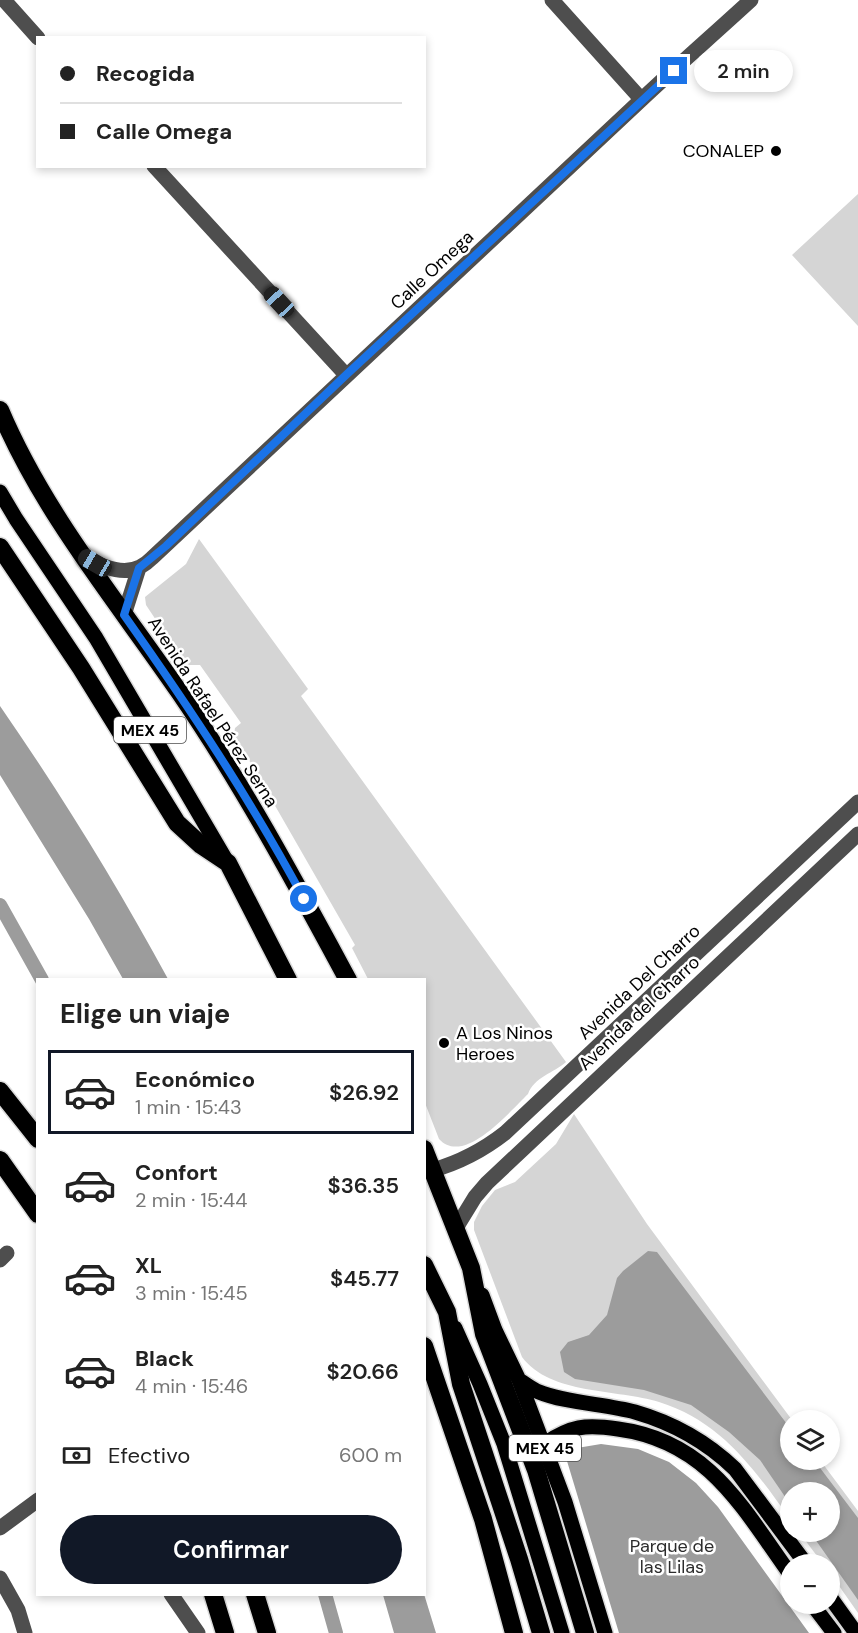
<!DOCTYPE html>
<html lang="es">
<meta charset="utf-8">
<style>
:root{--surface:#fff;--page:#f2f2f2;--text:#222;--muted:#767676;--line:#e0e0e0;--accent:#111827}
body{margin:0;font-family:"DM Sans",sans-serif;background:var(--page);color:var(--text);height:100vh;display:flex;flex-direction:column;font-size:22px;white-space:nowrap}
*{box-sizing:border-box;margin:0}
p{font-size:20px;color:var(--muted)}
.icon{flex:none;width:33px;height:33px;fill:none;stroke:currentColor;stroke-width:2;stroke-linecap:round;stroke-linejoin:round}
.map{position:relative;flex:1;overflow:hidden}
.panel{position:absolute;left:36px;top:978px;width:390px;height:618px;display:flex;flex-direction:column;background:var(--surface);border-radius:0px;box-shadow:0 3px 9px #0003}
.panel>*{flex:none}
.banner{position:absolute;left:36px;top:36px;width:390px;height:132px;border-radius:0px;box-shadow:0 3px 9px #0003;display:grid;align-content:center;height:132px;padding:0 24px;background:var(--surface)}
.fabs{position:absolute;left:780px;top:1410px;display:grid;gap:12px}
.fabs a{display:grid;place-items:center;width:60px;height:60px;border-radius:50%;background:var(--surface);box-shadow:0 3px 9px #0003;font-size:30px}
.end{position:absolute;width:27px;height:27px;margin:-14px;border:8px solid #1a73e8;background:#fff;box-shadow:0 0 0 3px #fff}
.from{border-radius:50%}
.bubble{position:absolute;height:42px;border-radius:21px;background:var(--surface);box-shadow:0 3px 9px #0003;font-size:20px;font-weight:600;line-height:42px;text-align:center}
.car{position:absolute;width:18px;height:36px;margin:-18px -9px;border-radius:8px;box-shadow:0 0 4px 2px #0007;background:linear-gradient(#222 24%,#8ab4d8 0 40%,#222 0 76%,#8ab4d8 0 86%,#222 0)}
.banner b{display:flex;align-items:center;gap:21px;height:57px;font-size:22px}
.banner b+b{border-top:2px solid var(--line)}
.banner i{width:15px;height:15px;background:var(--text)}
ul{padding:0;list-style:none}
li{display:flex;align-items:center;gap:18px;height:84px;margin:0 12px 9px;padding:0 12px;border:3px solid transparent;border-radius:0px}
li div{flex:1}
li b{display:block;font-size:22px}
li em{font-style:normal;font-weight:600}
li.current{border-color:var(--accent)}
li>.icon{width:54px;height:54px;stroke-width:1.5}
h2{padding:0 24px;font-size:27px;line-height:72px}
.pay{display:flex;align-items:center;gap:15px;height:66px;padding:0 24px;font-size:22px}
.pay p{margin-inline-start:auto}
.action{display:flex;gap:12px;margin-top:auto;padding:12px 24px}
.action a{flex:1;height:69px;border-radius:36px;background:var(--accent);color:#fff;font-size:24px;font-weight:600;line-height:69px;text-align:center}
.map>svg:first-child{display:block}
.green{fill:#d5d5d5}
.water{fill:#9c9c9c}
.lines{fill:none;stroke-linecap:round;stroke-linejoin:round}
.canal{stroke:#9c9c9c;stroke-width:14}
.major-casing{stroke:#dbdbdb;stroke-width:18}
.highway-casing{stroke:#dbdbdb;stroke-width:21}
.minor{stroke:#4e4e4e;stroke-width:15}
.major{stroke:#000;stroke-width:15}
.highway{stroke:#000;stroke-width:18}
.route{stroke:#1a73e8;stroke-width:8}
.poi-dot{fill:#000;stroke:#fff;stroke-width:2}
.labels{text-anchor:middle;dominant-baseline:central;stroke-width:5;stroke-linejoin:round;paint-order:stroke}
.shield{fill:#fff;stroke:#4c4c4c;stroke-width:1.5}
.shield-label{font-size:16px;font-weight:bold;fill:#000}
.poi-label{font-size:18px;fill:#000;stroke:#fff;text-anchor:end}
.street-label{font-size:18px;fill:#000;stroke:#fff}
.park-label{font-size:18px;fill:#2c2c2c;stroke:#fff}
</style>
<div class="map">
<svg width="858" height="1633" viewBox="0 0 858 1633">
<rect width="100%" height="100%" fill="#fff"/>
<path class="green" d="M858,194V326L792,255Z
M199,539L308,689L301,696L566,1062C554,1073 534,1077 528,1094C511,1110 464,1167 439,1139L425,1103L424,980L368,979L352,948L355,945L234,734L235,728L241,723L200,665H186L146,605L145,597L186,564Z
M574,1114L647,1224L792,1420L790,1460H820L858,1511V1613L830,1573V1564H823L799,1532H830V1492H790V1519C755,1470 721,1421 659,1402C618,1389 550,1395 522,1357L474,1230V1222L482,1206L495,1190L515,1182L556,1144Z"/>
<path class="water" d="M0,706C61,794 117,885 168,979H123L89,919L0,775Z
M648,1251L657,1252L790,1428V1460H814L858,1518V1600L810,1532H830V1492H790V1504L760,1460L729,1432L691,1405L644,1390L575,1379L564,1372L560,1352L568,1342L589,1335L607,1315L617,1278L623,1271Z
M601,1444L638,1449L669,1462L696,1483L718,1507L809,1633H619L567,1461L569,1454L577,1448Z
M424,1594L436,1633H394L383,1595Z"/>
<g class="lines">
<path class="canal" d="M0,905L42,980
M325,1594L336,1633"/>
<defs>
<path id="major" d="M0,492L16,519L96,638L226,860
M482,1295L495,1330L519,1380L565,1502L605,1633
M455,1328L480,1384L504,1444L562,1633
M519,1380C526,1384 532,1389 539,1392C566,1403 606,1404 635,1412C673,1423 706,1441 735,1469L806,1564
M544,1444C571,1426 585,1424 618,1429C708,1441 742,1507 790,1574
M830,1597L856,1633
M812,1604L834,1633"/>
<path id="highway" d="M0,410C44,514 117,601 180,693C243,785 295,882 348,980
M0,547L81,668L177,823L201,845L228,863L288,980
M0,1091L38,1139
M424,1149L471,1268L484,1334L536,1470L585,1633
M0,1160L38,1214
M424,1265L447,1312L461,1384L519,1559L541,1633
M424,1346L483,1519L514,1633
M213,1594L225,1633
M255,1594L267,1633"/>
</defs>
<use href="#major" class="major-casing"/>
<use href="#highway" class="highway-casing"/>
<path class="minor" d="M4,0L38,38
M552,0L641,99
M154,166L346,375
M83,556C98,565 122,576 140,567C144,565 149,561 152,558C315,406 477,253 640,101C676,67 714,34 751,0
M124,615L139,568
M433,1170C461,1162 482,1151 505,1133L858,802
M456,1228L475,1197L487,1183L858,834
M0,1260L7,1253
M0,1528L38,1500
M0,1578L18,1610L25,1633
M171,1594L198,1633"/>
<use href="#major" class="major"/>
<use href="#highway" class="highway"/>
</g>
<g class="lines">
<path class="route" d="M304,899C251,800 189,707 124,615L139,568L166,546L346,375L674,71"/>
</g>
<g class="poi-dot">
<circle cx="776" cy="151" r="6"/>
<circle cx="444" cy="1043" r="6"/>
</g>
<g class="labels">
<g class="shield">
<rect x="114" y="717" width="72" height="26" rx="4.5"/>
<rect x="509" y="1435" width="72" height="26" rx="4.5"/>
</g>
<g class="shield-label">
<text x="150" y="730">MEX 45</text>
<text x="545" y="1448">MEX 45</text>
</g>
<g class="poi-label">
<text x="764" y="151">CONALEP</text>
<text x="456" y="1033" text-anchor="start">A Los Ninos<tspan x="456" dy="21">Heroes</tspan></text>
</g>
<g class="street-label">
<text transform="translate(432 270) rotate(-43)">Calle Omega</text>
<text transform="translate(213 712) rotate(57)">Avenida Rafael Pérez Serna</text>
<text transform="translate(639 982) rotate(-43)">Avenida Del Charro</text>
<text transform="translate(639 1013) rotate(-43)">Avenida del Charro</text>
</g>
<g class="park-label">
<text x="672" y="1546">Parque de<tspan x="672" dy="21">las Lilas</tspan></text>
</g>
</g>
</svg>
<div class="fabs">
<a><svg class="icon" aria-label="layers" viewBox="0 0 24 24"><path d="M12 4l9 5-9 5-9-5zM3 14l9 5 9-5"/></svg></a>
<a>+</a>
<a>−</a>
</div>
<i class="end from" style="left:304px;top:899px"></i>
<i class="end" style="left:674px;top:71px"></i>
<div class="bubble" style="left:694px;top:50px;width:99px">2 min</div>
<i class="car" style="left:279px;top:302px;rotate:317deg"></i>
<i class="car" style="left:95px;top:563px;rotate:300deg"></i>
<div class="banner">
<b><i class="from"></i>Recogida</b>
<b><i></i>Calle Omega</b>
</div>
<section class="panel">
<h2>Elige un viaje</h2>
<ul>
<li class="current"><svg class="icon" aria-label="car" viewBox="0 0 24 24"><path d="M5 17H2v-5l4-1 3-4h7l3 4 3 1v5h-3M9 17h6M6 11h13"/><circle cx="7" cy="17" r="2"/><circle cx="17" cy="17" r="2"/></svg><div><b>Económico</b><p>1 min · 15:43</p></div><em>$26.92</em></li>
<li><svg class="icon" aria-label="car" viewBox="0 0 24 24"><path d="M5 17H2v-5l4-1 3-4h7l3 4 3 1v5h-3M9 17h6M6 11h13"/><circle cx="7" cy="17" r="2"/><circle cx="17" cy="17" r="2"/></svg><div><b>Confort</b><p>2 min · 15:44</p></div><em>$36.35</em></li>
<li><svg class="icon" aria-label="car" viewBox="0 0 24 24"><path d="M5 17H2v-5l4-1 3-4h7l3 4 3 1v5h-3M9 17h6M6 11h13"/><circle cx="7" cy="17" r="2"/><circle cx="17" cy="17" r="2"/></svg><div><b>XL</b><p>3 min · 15:45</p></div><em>$45.77</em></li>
<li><svg class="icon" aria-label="car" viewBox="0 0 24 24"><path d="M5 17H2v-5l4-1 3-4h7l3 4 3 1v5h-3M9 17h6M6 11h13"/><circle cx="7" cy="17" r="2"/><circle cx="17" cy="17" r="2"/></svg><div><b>Black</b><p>4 min · 15:46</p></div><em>$20.66</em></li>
</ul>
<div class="pay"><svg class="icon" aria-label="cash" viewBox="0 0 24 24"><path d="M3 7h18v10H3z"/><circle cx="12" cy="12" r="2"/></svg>Efectivo<p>600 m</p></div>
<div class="action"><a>Confirmar</a></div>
</section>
</div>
